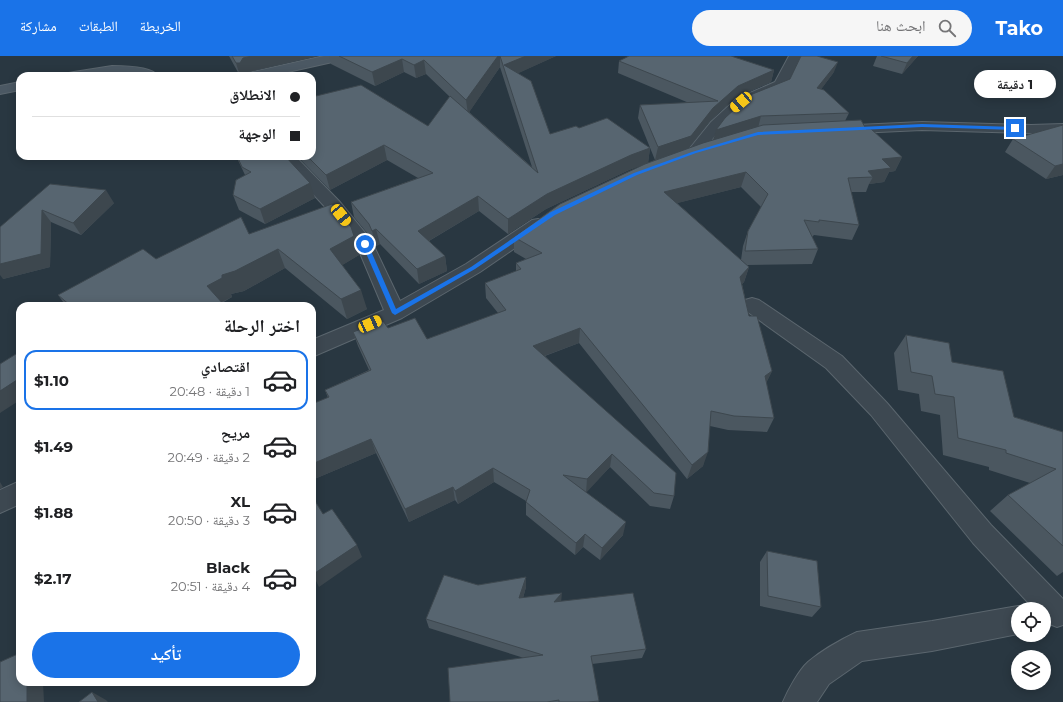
<!DOCTYPE html>
<html lang="ar">
<meta charset="utf-8">
<style>
:root{--surface:#fff;--page:#f6f6f6;--text:#202124;--muted:#757577;--line:#e0e0e0;--accent:#1a73e8}
body{margin:0;font-family:Montserrat,"Noto Naskh Arabic",sans-serif;background:var(--page);color:var(--text);direction:rtl;height:100vh;display:flex;flex-direction:column;font-size:15px;white-space:nowrap}
*{box-sizing:border-box;margin:0}
p{font-size:13px;color:var(--muted)}
.icon{flex:none;width:22px;height:22px;fill:none;stroke:currentColor;stroke-width:2;stroke-linecap:round;stroke-linejoin:round}
.map{position:relative;flex:1;overflow:hidden;direction:ltr}
.side{position:absolute;left:16px;top:246px;width:300px;height:384px;display:flex;flex-direction:column;background:var(--surface);border-radius:12px;box-shadow:0 2px 10px #0003;direction:rtl}
.side>*{flex:none}
.banner{position:absolute;left:16px;top:16px;width:300px;height:88px;border-radius:12px;box-shadow:0 2px 10px #0003;direction:rtl;display:grid;align-content:center;height:88px;padding:0 16px;background:var(--surface)}
.controls{position:absolute;left:1011px;top:546px;display:grid;gap:8px}
.controls a{display:grid;place-items:center;width:40px;height:40px;border-radius:50%;background:var(--surface);box-shadow:0 2px 10px #0003;font-size:20px}
.end{position:absolute;width:18px;height:18px;margin:-9px;border:5px solid #1a73e8;background:#fff;box-shadow:0 0 0 2px #fff}
.from{border-radius:50%}
.bubble{position:absolute;height:28px;border-radius:14px;background:var(--surface);box-shadow:0 2px 10px #0003;font-size:13px;font-weight:700;line-height:28px;text-align:center;direction:rtl}
.car{position:absolute;width:12px;height:24px;margin:-12px -6px;border-radius:5px;box-shadow:0 0 3px 1px #0007;background:linear-gradient(#f5c518 24%,#345 0 40%,#f5c518 0 76%,#345 0 86%,#f5c518 0)}
.banner b{display:flex;align-items:center;gap:14px;height:38px;font-size:15px}
.banner b+b{border-top:1px solid var(--line)}
.banner i{width:10px;height:10px;background:var(--text)}
ul{padding:0;list-style:none}
li{display:flex;align-items:center;gap:12px;height:60px;margin:0 8px 6px;padding:0 8px;border:2px solid transparent;border-radius:12px}
li div{flex:1}
li b{display:block;font-size:15px}
li em{font-style:normal;font-weight:700}
li.selected{border-color:var(--accent)}
li>.icon{width:36px;height:36px;stroke-width:1.5}
h2{padding:0 16px;font-size:18px;line-height:48px}
.action{display:flex;gap:8px;margin-top:auto;padding:8px 16px}
.action a{flex:1;height:46px;border-radius:24px;background:var(--accent);color:#fff;font-size:16px;font-weight:700;line-height:46px;text-align:center}
header{display:flex;align-items:center;gap:24px;box-sizing:border-box;height:56px;padding:0 20px;background:var(--accent);color:#fff}
header strong{font-size:19px}
nav{display:flex;gap:22px;margin-inline-start:auto;font-size:14px}
.search{width:280px;height:36px;background:var(--page);display:flex;align-items:center;gap:10px;box-sizing:border-box;padding:0 14px;border-radius:22px;color:var(--muted);font-size:15px}
.map>svg:first-child{display:block}
.lines{fill:none;stroke-linecap:round;stroke-linejoin:round}
.street-casing{stroke:#5b666e;stroke-width:2}
.secondary-casing{stroke:#5b666e;stroke-width:2}
.street{fill:#3d4851;fill-rule:evenodd}
.secondary{fill:#4b5863;fill-rule:evenodd}
.wall{fill:#4b5760;fill-rule:evenodd}
.shaded-wall{fill:#3d474e}
.building{fill:#576570;stroke:#3d474e}
.route{fill:#1a73e8}
</style>
<header>
<strong>Tako</strong>
<div class="search"><svg class="icon" aria-label="search" viewBox="0 0 24 24"><circle cx="10" cy="10" r="6"/><path d="M15 15l6 6"/></svg>ابحث هنا</div>
<nav><a>الخريطة</a><a>الطبقات</a><a>مشاركة</a></nav>
</header>
<div class="map">
<svg width="1063" height="646" viewBox="0 0 1063 646">
<rect width="100%" height="100%" fill="#293741"/>
<g class="lines">
<defs>
<path id="street" d="M789,0H801L786,32L746,49L721,72L699,100L694,102L689,100L686,97L711,66L736,43L775,26Z
M922,66L1031,69L1063,68V76L1031,77L922,74L835,78L830,77L828,74L830,71L835,70Z
M278,100H295L339,145L371,184L400,245L466,208L532,164L538,163L544,164L547,168L544,172L480,216L402,262L312,301V284L384,254L357,190L327,153Z
M752,242L759,244L842,300L887,347L991,469L1063,543V569L1057,571L1047,567L1044,564V553H1034L973,487L871,359L826,312L745,254L742,249L745,244Z
M20,425V448L0,457V434Z
M1018,550L1026,553H1018V578L932,595L862,605L829,628L817,646H783C788,634 799,614 808,606C821,595 842,583 857,576L932,565Z"/>
<path id="secondary" d="M324,0H347L346,3L270,20H246L248,17Z
M112,10C123,10 151,10 158,20L122,18L67,20L69,17L74,16Z
M20,26V34L0,38V30Z"/>
</defs>
<use href="#street" class="street-casing"/>
<use href="#secondary" class="secondary-casing"/>
<use href="#street" class="street"/>
<use href="#secondary" class="secondary"/>
</g>
<path class="wall" d="M229,0H317L248,16L245,20H240Z
M329,0H556L518,17L550,78L579,72L650,92L648,107L655,104L638,62L640,49L689,47L618,17L619,5L774,14L771,26L735,42L710,65L689,92L713,84L834,16L821,33L849,57L845,65L866,73L902,101L895,115L889,116L884,126L869,128L866,136H851L859,169L852,184L814,179L812,181L818,193L812,208L747,209L749,211L744,226L742,228L749,260L772,315L766,327L774,362L767,376L728,374L710,370L703,410L687,423L579,287L545,300L674,440L670,453L650,450L610,411L586,436L623,479L600,504L583,491L575,499L526,459V445L494,426L458,448L455,444L409,466L376,397L312,424V348L328,342L325,334L369,314L358,290L353,276L388,272L427,283L498,257L486,242L485,227L516,215V207L526,203L514,196V181L642,109L629,114L546,153L508,178L479,155L429,185L445,200L447,215L419,228L380,188L376,190L372,183L354,161L351,146L418,122L387,104L330,134L297,100H312L428,70L450,41L426,18L416,22L404,16L375,30L331,8ZM500,11L532,111L469,56ZM741,131L761,151L748,175L743,190L741,204L677,147Z
M877,0H918L902,18L873,10Z
M1063,69V119L1046,123L1005,96L1013,83Z
M236,100H285L315,142L265,168L239,154L233,139L245,119Z
M50,128L114,147L81,179L51,166L50,211L3,223Z
M249,178L354,180L359,199L342,209L367,253L347,263L285,212L244,235L231,238L232,241L222,247L225,250H66L58,239L156,203Z
M906,279L952,306L1014,361L1063,376V516L1057,520L990,455L1008,439L1030,427L989,414V411L943,399L940,359L921,355L919,338L898,334L894,297Z
M767,495L821,551L812,561L760,550V506Z
M526,521V531L523,542L561,545L646,593L642,602L592,608L599,645L598,646H450L524,602L429,572L426,563L478,529Z"/>
<path class="shaded-wall" d="M252,0H317L248,16L245,20H240L236,7L243,2Z
M498,0H500V11L468,58L466,44Z
M526,0H556L508,22L504,9Z
M913,0H918L902,18L907,7Z
M402,3L404,16L375,30L372,16Z
M424,4L426,18L416,22L414,9Z
M838,6L834,16L814,43L817,32Z
M774,14L771,26L735,42L710,65L688,93L655,104L658,91L713,52L738,30Z
M761,60L758,72L713,85L716,74Z
M384,89L387,104L330,134L326,119Z
M650,92L648,107L629,114L546,153L508,178V163L547,138L631,99Z
M902,101L895,115L889,116L884,126L869,128L873,121L868,115L882,103Z
M1063,108V119L1046,123L1055,110Z
M746,116L741,131L662,151L664,136Z
M310,127L315,142L265,168L260,153Z
M106,134L114,147L81,179L73,167Z
M478,140L479,155L420,190L418,175Z
M42,154L51,166L50,211L3,223L0,219V203Z
M376,173L380,188L376,190L372,175Z
M354,180L359,199L336,213L330,193Z
M278,193L285,212L244,235L231,238L232,241L216,249L207,230L222,219Z
M445,200L447,215L419,228L417,213Z
M749,211L744,226L735,236L740,221Z
M361,234L367,253L347,263L341,243Z
M580,272L579,287L533,304V290Z
M772,315L765,329V320Z
M20,322V344L0,357V335Z
M371,383L376,397L312,424V408Z
M708,396L703,410L687,423L692,409Z
M612,398L610,411L586,437L587,423Z
M493,412L494,426L458,448L455,435Z
M0,426L3,431L0,433Z
M453,431L455,444L409,466L405,453Z
M626,466L623,479L600,504L602,492Z
M585,478L583,491L575,499L576,487Z
M357,489L362,501L319,531L316,525L312,528V519Z
M526,521V531L520,552L519,542Z
M562,537L561,547L554,546Z
M27,626H43L44,646H27Z
M92,636L106,644L108,646H98Z"/>
<path class="building" d="M232,0H252L243,2L240,7H236Z
M339,0H498L466,44L424,4L414,9L402,3L372,16Z
M500,0H526L504,9L531,25L550,78L576,70L579,72L607,62L650,92L631,99L547,138L508,163L478,140L418,175L445,200L417,213L376,173L372,175L369,168L351,146L433,117L384,89L326,119L307,100H312V41L361,29L428,70L450,40L538,117Z
M629,0H731L774,14L738,30L713,52L691,80L658,91L640,49L718,45L619,5Z
M801,0H817L838,6L817,32L824,34L849,57L761,60L716,74L725,62L750,39L790,23Z
M881,0H913L907,7Z
M861,64L866,73H871L902,101L882,103L891,112L868,115L873,121L848,122L859,169L819,164V166L804,164L818,193L745,195L748,175L768,138L746,116L664,136L749,211L740,221L749,260H757L772,315L765,320L774,362L734,360L711,355L708,396L692,409L580,272L533,290L676,417L674,440L654,437L612,398L587,423L563,419L626,466L602,492L585,478L576,487L526,446L530,434L493,412L455,435L453,431L405,453L371,383L312,408V348L329,341L325,334L371,314L353,276L383,265L388,272L415,262L427,283L506,254L485,227L521,213L516,207L542,197L514,181L560,148L645,108L703,87L763,69Z
M1063,69V108L1055,110L1013,83Z
M237,100H285L310,127L260,153L233,139L236,124L251,116L242,111Z
M50,128L106,134L73,167L42,154L41,198L0,208V171Z
M332,148L351,171L354,180L330,193L361,234L341,243L278,193L235,215L222,219V222L207,230L225,250H71L58,239L143,193L156,203L241,161L249,178Z
M906,279L949,287L952,306L1003,315L1014,361L1063,376V490L1008,439L1056,413L1006,397V394L958,382L954,341L935,338L932,320L911,316Z
M16,298L20,301V322L0,335V308Z
M312,440L323,458L332,453L357,489L312,519Z
M767,495L817,505L821,551L768,540Z
M444,519L478,529L526,521L519,542L562,537L554,546L633,537L646,593L591,600L599,645L588,646H559V644L547,646H450L448,612L543,599L426,563Z
M20,597V626H27V646H0V606Z
M92,636L98,646H79Z"/>
<path class="route" d="M922,68L1015,71L1018,72L1015,74L922,71L758,79L696,97L637,119L555,159L475,213L395,259L392,257L362,188L365,186L368,188L396,253L471,211L551,156L634,117L692,96L758,76Z"/>
</svg>
<div class="controls">
<a><svg class="icon" aria-label="locate" viewBox="0 0 24 24"><circle cx="12" cy="12" r="6"/><path d="M12 2v4M12 18v4M2 12h4M18 12h4"/></svg></a>
<a><svg class="icon" aria-label="layers" viewBox="0 0 24 24"><path d="M12 4l9 5-9 5-9-5zM3 14l9 5 9-5"/></svg></a>
</div>
<i class="end from" style="left:365px;top:188px"></i>
<i class="end" style="left:1015px;top:72px"></i>
<div class="bubble" style="left:974px;top:14px;width:82px">1 دقيقة</div>
<i class="car" style="left:741px;top:46px;rotate:229deg"></i>
<i class="car" style="left:341px;top:159px;rotate:141deg"></i>
<i class="car" style="left:370px;top:268px;rotate:66deg"></i>
<div class="banner">
<b><i class="from"></i>الانطلاق</b>
<b><i></i>الوجهة</b>
</div>
<section class="side">
<h2>اختر الرحلة</h2>
<ul>
<li class="selected"><svg class="icon" aria-label="car" viewBox="0 0 24 24"><path d="M5 17H2v-5l4-1 3-4h7l3 4 3 1v5h-3M9 17h6M6 11h13"/><circle cx="7" cy="17" r="2"/><circle cx="17" cy="17" r="2"/></svg><div><b>اقتصادي</b><p>1 دقيقة · 20:48</p></div><em>$1.10</em></li>
<li><svg class="icon" aria-label="car" viewBox="0 0 24 24"><path d="M5 17H2v-5l4-1 3-4h7l3 4 3 1v5h-3M9 17h6M6 11h13"/><circle cx="7" cy="17" r="2"/><circle cx="17" cy="17" r="2"/></svg><div><b>مريح</b><p>2 دقيقة · 20:49</p></div><em>$1.49</em></li>
<li><svg class="icon" aria-label="car" viewBox="0 0 24 24"><path d="M5 17H2v-5l4-1 3-4h7l3 4 3 1v5h-3M9 17h6M6 11h13"/><circle cx="7" cy="17" r="2"/><circle cx="17" cy="17" r="2"/></svg><div><b>XL</b><p>3 دقيقة · 20:50</p></div><em>$1.88</em></li>
<li><svg class="icon" aria-label="car" viewBox="0 0 24 24"><path d="M5 17H2v-5l4-1 3-4h7l3 4 3 1v5h-3M9 17h6M6 11h13"/><circle cx="7" cy="17" r="2"/><circle cx="17" cy="17" r="2"/></svg><div><b>Black</b><p>4 دقيقة · 20:51</p></div><em>$2.17</em></li>
</ul>
<div class="action"><a>تأكيد</a></div>
</section>
</div>
